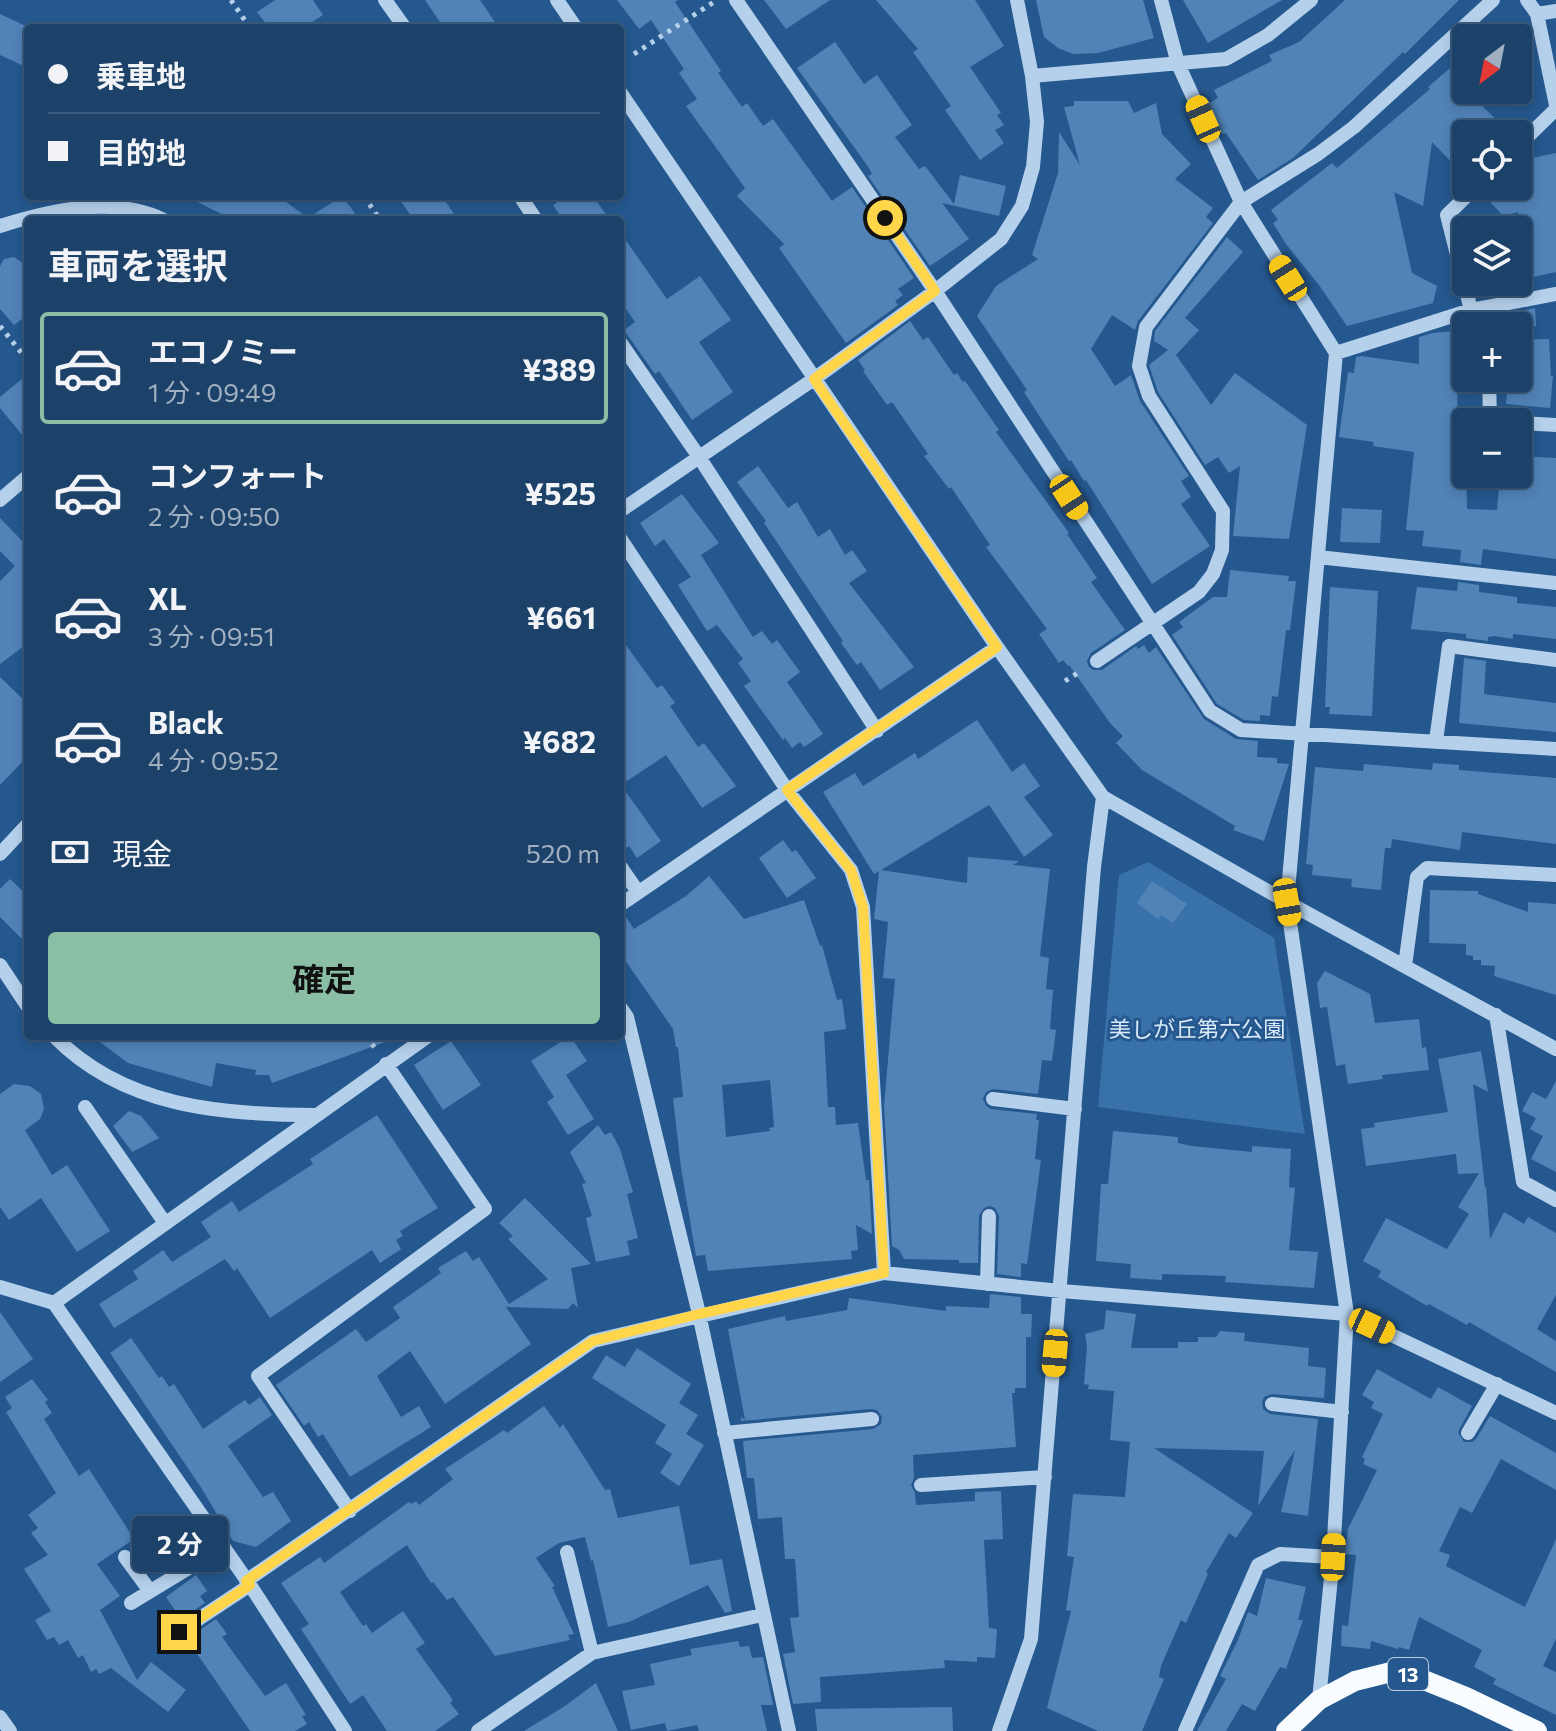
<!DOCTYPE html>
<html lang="ja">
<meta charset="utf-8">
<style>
:root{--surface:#1c426a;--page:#294d72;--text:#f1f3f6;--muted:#a0b0c1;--line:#3a5b7e;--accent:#8abfa5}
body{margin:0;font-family:Commissioner,"Noto Sans JP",sans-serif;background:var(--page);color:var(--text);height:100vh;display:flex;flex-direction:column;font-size:30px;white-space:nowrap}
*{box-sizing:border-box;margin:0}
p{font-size:26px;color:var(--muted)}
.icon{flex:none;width:44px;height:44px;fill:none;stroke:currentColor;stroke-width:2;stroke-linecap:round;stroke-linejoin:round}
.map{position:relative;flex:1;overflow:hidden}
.sheet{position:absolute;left:24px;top:216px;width:600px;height:824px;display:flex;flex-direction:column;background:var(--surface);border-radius:8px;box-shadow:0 4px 12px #0003,0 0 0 2px var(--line)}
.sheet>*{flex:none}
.banner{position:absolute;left:24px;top:24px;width:600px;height:176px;border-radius:8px;box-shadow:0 4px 12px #0003,0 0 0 2px var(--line);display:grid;align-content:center;height:176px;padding:0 24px;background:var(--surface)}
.needle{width:52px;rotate:212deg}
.fabs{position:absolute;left:1452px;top:24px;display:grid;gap:16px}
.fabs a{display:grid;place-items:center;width:80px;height:80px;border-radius:8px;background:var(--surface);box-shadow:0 4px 12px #0003,0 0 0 2px var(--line);font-size:40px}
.end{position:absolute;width:36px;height:36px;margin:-18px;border:10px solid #ffd54a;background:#111;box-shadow:0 0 0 4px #111}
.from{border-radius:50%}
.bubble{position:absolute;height:56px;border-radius:8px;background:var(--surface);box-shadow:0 4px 12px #0003,0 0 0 2px var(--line);font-size:26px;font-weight:700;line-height:56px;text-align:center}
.car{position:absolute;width:24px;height:48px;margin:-24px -12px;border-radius:10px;box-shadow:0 0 6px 2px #0007;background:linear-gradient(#f5c518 24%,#345 0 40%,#f5c518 0 76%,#345 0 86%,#f5c518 0)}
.banner b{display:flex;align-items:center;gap:28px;height:76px;font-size:30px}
.banner b+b{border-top:2px solid var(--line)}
.banner i{width:20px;height:20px;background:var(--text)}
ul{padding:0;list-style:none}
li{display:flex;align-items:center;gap:24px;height:112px;margin:0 16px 12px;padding:0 8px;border:4px solid transparent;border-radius:8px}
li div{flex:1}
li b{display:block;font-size:30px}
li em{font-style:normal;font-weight:700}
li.active{border-color:var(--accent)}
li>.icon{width:72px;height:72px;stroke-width:1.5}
h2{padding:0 24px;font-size:36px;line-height:96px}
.pay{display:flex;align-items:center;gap:20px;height:88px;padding:0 24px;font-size:30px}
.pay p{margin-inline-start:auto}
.button{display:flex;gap:16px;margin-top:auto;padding:16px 24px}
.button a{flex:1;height:92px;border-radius:8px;background:var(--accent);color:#111;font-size:32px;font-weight:700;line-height:92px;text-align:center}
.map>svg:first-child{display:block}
.green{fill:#3972ab}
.building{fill:#5183b7;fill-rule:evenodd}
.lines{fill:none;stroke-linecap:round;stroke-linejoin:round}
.path{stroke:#b5d0eb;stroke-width:5;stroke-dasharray:4 6;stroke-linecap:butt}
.minor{stroke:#b5d0eb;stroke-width:14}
.major{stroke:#f9fcff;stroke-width:20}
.route{stroke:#ffd54a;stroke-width:10}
.labels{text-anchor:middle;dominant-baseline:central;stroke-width:6;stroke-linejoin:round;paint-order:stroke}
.shield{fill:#25588e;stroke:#becddd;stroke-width:2}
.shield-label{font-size:20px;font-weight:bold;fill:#fff}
.park-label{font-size:22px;fill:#d9e9f8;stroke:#25588e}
</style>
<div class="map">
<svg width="1556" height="1731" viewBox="0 0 1556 1731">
<rect width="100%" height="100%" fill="#25588e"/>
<path class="green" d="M1148,862L1274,938L1305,1134L1098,1107L1119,875Z"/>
<path class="building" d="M275,0H313L323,15L303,28H269L257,12Z
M425,0H480L499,28H444Z
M617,0H678L675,2L721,71L718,73L742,107L747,103L763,126L773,119L832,201L852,187L914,278L898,289L903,295L895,301L898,305L846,343L779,248L784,244L737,196L745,188L686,106L697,99L679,73L684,69L651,20L639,29Z
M764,0H830L786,29Z
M876,0H975L1004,46L970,67L1001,113L997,115L1004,125L995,130L1004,143L980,160L945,110L951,106L913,52L918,49Z
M1036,0H1143L1154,38L1098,53L1073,54L1058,48L1044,37Z
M1183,0H1282L1208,43Z
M1345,0H1459L1405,54L1403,52L1293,158L1258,180L1226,133L1222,134L1207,104L1218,98L1214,90L1272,61L1269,55L1299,42Z
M0,14L28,27V68L0,55Z
M835,42L864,84L877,75L912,125L895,137L919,169L925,166L954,204L960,175L1006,186L999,216L942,203L969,239L930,266L868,176L872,174L869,168L797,68Z
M1456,63L1466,75V90L1511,134H1466V177L1432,142L1423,206L1394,192L1412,273L1437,286L1433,303L1347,326L1319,285L1286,244L1273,223L1278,220L1271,210L1332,163L1337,168L1430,89L1428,87Z
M1074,101H1128L1134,113L1156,103L1162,134L1191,164L1175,179L1213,208L1206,217L1213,223L1138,321L1135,330L1112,315L1091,349L1115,386L1131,375L1140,401L1189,476L1181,481L1191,497L1181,504L1210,546L1152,584L1086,480L1084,481L1071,460L1069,461L1042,420L1024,392L1027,390L977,316L996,286L1038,259L1032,255L1058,173L1059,132L1080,165L1064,107L1074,106Z
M1556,153V272L1524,279L1518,250V212L1503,216L1483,194L1518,186V161Z
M185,196H278L308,218L342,196L360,220H234Z
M397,196H442L458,220H414Z
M566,196H593L610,220H563L553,205Z
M620,232L667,299L700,276L731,320L699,342L733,392L692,420L659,371L655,374L624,330L635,322L620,300Z
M1227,237L1243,252L1185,318L1199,330L1176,355L1211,405L1235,373L1307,425L1289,539L1233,536L1240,466L1229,473L1218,457L1205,465L1158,392L1149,365L1168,350L1154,341L1155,331Z
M14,257L24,264L28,276V314L14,325L0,309V266L4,259Z
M1497,282H1534V288L1500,294Z
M1535,308L1536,326H1509L1505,314Z
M910,321L923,340L928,337L954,375L957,373L963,382L965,381L999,430L996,432L1069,533L1067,534L1097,578L1091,582L1125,630L1091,653L1087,661L1089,667L1093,670H1102L1136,646L1138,649L1144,645L1149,653L1156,647L1204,719L1236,739L1258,741L1257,757L1277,758V763L1289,764L1264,841L1233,830L1235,826L1142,770L1116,743L1123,736L1110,723L1069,665L1068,666L1063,660L1059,663L1039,634L1047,629L986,547L990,545L951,487L949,489L924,456L928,454L892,402L887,405L863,371L865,370L858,360Z
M1466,330V382H1457L1458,450L1466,451L1467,509L1497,510L1500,474H1518L1519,456L1556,458V559L1483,549L1481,565L1460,562L1461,550L1422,546L1424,531L1406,530L1414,452L1373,446L1374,442L1339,437L1348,372L1354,373L1356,357L1361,356L1419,364V337L1433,333Z
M1549,339L1551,376H1553L1550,408L1506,404L1508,378H1518V340Z
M28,374V442L0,408V397Z
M758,466L788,508L797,502L818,537L830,529L845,555L852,550L867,571L849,583L914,667L880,690L861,662L857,665L841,643L843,641L764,523L766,521L737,482Z
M682,494L719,543L701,555L753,637L762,631L772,644L777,640L800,672L787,682L823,734L804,747L800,742L792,748L785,738L783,740L744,686L751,681L738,663L743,659L717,625L707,631L678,585L691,577L664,539L655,546L640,523Z
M1342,508L1382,510L1380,543L1340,542Z
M0,518L28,547V643L0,664V581L15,566L0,551Z
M1230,570L1289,576L1288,581H1296L1290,630H1286L1278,697L1272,696L1270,716L1260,715V721L1244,720L1217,704L1172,635L1183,627L1179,622L1213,597H1227Z
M1458,582L1479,585V592L1517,597V603L1556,607V639L1513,634V639L1494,636L1488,637V641L1466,638V634L1411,629L1417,587L1457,591Z
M1330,587L1378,591L1372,716L1329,714L1330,707H1325Z
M620,637L657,688L662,685L675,703L670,706L698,747L704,743L736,786L702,808L666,755L621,785L661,841L637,858L629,846L620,852Z
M1464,658L1486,661L1484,694L1556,703V732L1459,723Z
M0,677L28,704V756L0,785Z
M977,720L1012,772L1024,763L1040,786L1024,797L1053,835L1024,857L989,805L881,870L967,883L968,857L1019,861L1013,865L1050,869L1040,956L1049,958L1046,989L1053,990L1050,1029L1056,1030L1052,1061L1042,1060L1038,1094L993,1089L986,1092L983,1099L986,1106L991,1109L1037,1114L1036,1120H1039L1035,1159L1041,1160L1038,1183L1027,1264L1021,1263V1277L997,1274L999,1216L995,1208L990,1206L984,1208L979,1215L978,1263H959V1260L904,1259L899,1250L892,1246L884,1106L895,979L883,978L888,922L874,919L879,871L874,874L823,792L855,773L863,786L915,753L918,759Z
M1433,763L1459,765V770L1556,778V844L1462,832L1460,850L1392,839L1391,848H1385L1381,890L1351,887L1352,879L1312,875L1313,865L1306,864L1315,767L1363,771L1364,764L1432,770Z
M783,840L792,852L796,850L816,878L787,898L759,858Z
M709,876L744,919L804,900L820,946L822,945L837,1000L842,999L846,1029L824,1032L828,1107H835L836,1125L858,1123L866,1180H869L872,1234L856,1225L858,1250L851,1251L852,1259L708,1271L705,1255L696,1256L681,1168L673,1098L683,1097L678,1047H676L673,1029L620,953V915L624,914L634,929L686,896ZM770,1080L774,1127L769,1128L770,1131L726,1137L722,1085Z
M10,879L28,896V945L0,917V889Z
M1152,881L1187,904L1173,923L1161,915L1158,919L1137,903Z
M1430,890L1478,891V894L1528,912V902L1556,904V995L1494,976L1495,966L1481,965V960H1473V956L1466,955V944L1429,943Z
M1325,971L1370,994L1375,1023L1419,1019L1422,1048L1426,1047L1429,1070L1382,1075L1383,1079L1348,1084L1345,1064L1336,1066L1327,1007L1320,1008L1317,983Z
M92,1036H394V1039L272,1083L269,1075H255L256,1070L216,1063L212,1087L128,1063Z
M570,1036L587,1061L566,1075L594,1119L568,1135L547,1102L554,1097L531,1061Z
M451,1041L481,1085L443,1110L414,1065Z
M1481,1051L1488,1092L1473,1084L1485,1188L1486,1186L1490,1239L1504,1212L1524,1224L1528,1217L1556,1233V1295L1537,1329L1556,1341V1372L1469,1322L1467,1325L1429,1304L1427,1306L1378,1277L1381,1271L1363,1261L1386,1218L1447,1249L1469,1214L1458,1207L1479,1173L1458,1174L1456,1154L1366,1166L1361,1129L1375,1127L1374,1123L1448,1112L1438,1059Z
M1556,1081V1172L1531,1159L1543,1136L1530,1129L1536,1118L1522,1111L1532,1092L1546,1099Z
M14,1084L30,1086L41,1094L44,1109L40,1119L25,1130L52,1175L67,1165L110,1231L77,1252L41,1198L9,1220L0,1207V1094Z
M129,1111L141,1116L159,1138L132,1152L113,1126Z
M377,1115L438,1208L400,1231L403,1236L396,1240L401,1249L380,1263L372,1250L270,1318L237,1268L234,1271L225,1259L114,1328L99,1304L138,1279L133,1271L163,1250L172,1262L211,1237L201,1222L232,1201L239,1212L313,1164L310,1159Z
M598,1125L605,1135L611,1132L620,1149L633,1192L627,1194L638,1238L627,1241L630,1255L596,1262L586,1218L592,1216L582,1184L586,1183L570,1152Z
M1113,1131L1178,1137V1143L1192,1146L1252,1152V1146L1291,1149L1289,1187L1295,1188L1289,1250L1318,1252L1314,1288L1225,1282L1226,1276L1162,1274V1280L1130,1278L1131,1264L1096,1261L1101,1184H1108Z
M525,1198L591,1264L571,1268L578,1308L573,1303L568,1309L506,1307L531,1344L445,1404L410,1351L377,1376L401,1417L419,1406L431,1427L350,1477L323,1434L318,1437L309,1422L304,1426L276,1385L356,1329L366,1342L400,1318L393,1307L441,1273L438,1268L466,1251L473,1261L479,1257L509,1304L548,1279L508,1239L513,1236L499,1223Z
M990,1294L1021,1297V1314H1032L1031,1337H1026V1388H1015V1393H1012L1016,1447L913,1455L914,1478L911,1485L915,1493L916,1505L975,1501V1492L1001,1491L1003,1539L984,1540L989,1628L997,1629L995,1658L977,1657V1662L944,1660L945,1668L820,1677L821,1702L793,1704L783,1654L795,1652L790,1618L799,1617L795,1559H785L782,1517L758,1519L754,1478H747L743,1441L873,1429L881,1424L882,1417L877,1410L871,1409L741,1421V1417L745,1420L728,1329L785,1316L786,1321L847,1310L849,1298L946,1311V1306L989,1308Z
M1106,1310L1136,1314L1131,1348H1178V1342H1198V1337H1216L1220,1331L1245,1333L1244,1341L1309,1348L1308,1366L1326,1368L1324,1398L1272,1394L1264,1397L1262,1402L1263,1409L1270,1414L1318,1419L1308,1516L1281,1512L1295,1450L1258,1506L1264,1451L1154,1448L1253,1513L1236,1538L1229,1533L1206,1572L1208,1574L1186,1623L1181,1620L1161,1666L1159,1677L1164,1679L1142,1731H1098L1047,1708L1071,1611L1066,1610L1074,1557L1067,1556L1073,1494L1125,1497L1130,1442L1110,1440L1114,1391L1088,1389L1089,1385L1084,1384L1087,1347L1085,1334L1104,1329Z
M0,1312L33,1359L0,1382Z
M131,1338L159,1378L162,1376L169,1387L174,1384L203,1429L245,1400L249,1405L260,1397L272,1415L228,1446L263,1497L273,1492L291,1521L256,1547L233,1541L202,1489L110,1353Z
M637,1348L691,1384L679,1403L698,1415L686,1434L704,1445L679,1486L660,1473L672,1454L655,1443L666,1425L592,1378L606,1355L625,1367Z
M1377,1369L1431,1399L1438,1387L1472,1406L1458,1432L1464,1442H1472L1476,1439L1490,1416L1556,1453V1490L1501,1459L1472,1513L1460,1507L1439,1551L1450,1555L1446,1566L1525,1607L1556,1539V1639L1543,1666L1556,1672V1715L1493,1684L1496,1679L1474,1667L1482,1650L1419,1617L1409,1650L1399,1647L1398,1649L1371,1641L1370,1649L1341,1646L1342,1625L1348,1626L1356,1555L1345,1554L1348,1529L1377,1470L1363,1464L1365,1459L1362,1457L1383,1414L1371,1408L1374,1402L1362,1395Z
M32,1379L48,1400L45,1402L52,1413L44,1419L79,1476L89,1469L134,1539L97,1564L120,1596L100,1610L137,1680L151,1662L186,1690L168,1712L111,1668L99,1674L96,1669L91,1672L83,1655L78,1658L68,1640L59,1645L54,1637L47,1640L35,1620L51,1611L24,1569L48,1555L31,1533L38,1528L28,1515L56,1493L6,1412L12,1408L5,1397Z
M544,1406L560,1428L563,1424L605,1490L610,1489L618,1518L679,1506L690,1565L722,1559L732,1611L725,1613L708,1585L629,1622L608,1627L593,1560L591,1561L585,1537L559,1543L536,1558L555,1586L552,1587L574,1634L568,1635L570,1640L495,1656L453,1597L447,1600L433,1582L431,1583L407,1545L340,1592L363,1626L366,1624L372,1633L403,1611L425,1643L416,1649L453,1700L450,1703L459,1714L435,1731H387L363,1695L350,1704L301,1629L309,1624L281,1583L320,1557L324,1563L409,1502L411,1504L416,1501L419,1505L453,1479L445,1469L504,1430L507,1433Z
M168,1530L186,1558L164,1571L146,1546Z
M196,1575L207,1591L200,1596L205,1603L181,1619L166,1597Z
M1266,1578L1306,1587L1298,1620H1303L1286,1669L1280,1667L1255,1711L1242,1704L1226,1731H1197L1226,1679L1220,1676L1238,1640L1248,1612L1257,1616Z
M216,1619L227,1634L222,1637L265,1696L286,1683L306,1715L302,1716L307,1724L295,1731H250L187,1639Z
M738,1641L740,1647L749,1646L752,1658L763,1657L773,1705H761L767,1731H699L697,1725L667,1731L665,1723L631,1730L622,1691L655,1685L650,1664L692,1655L690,1649Z
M596,1683L618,1731H524L565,1706Z
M952,1707L953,1731H817L815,1709Z"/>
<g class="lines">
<path class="path" d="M231,0L250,28
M634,54L717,0
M364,196L380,220
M367,220L376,214
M0,326L28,361
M1065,681L1081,671
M366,1036L375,1048"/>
<path class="minor" d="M385,0L405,28
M557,0L576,28
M736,0L935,291L1210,711L1241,730L1556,749
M1161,0L1178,64L1241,202L1336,353L1287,902L1347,1314L1333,1557L1319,1700
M1527,0L1537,14L1556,105
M1537,14L1556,11
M1032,76L1226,59L1268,35L1311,0
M620,92L997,647L1103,797L1287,902L1556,1049
M1518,146L1556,109
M1477,186L1447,215L1471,310L1481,326
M520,196L536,220
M0,226C51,210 113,195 164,220
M620,342L699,457L877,731
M1336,353L1471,310L1556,294
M1489,378L1490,420L1511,422
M1518,423L1556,425
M0,500L28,476
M620,511L814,379L935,291L1001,239L1022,206L1033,167L1037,122L1032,76L1017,0
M620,538L787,790L851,870L863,907L884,1273
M1318,557L1556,583
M1097,661L1199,592L1213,574L1222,550L1223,511L1149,396L1139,366L1146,327L1241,202L1318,154L1354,127L1493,0
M1436,741L1449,646L1556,660
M0,854L28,824
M620,866L638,892
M620,905L997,647
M0,965L28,1007
M1405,966L1417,877L1427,868L1556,875
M620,1007L627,1017L699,1314L789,1731
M1496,1015L1523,1182L1556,1200
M54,1036C123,1107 222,1115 315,1115
M993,1099L1075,1109
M85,1107L165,1223
M987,1284L989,1216
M0,1287L54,1303L250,1585L345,1731
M54,1303L428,1036
M1272,1404L1342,1412
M724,1433L872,1419
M1468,1433L1497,1384
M921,1485L1045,1477
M350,1511L258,1376L485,1209L386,1064
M567,1552L592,1653
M125,1557L150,1591
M246,1581L593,1341L884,1273L1061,1291L1347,1314L1556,1413
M131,1603L223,1547
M179,1632L250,1585
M0,1717L10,1731
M478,1731L592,1653L762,1615
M999,1731L1031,1639L1094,867L1103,797
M1185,1731L1258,1565L1280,1554L1333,1557"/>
<path class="major" d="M1286,1731L1319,1700L1355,1681L1399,1670L1466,1697L1537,1731"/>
</g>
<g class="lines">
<path class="route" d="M179,1632L250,1585L246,1581L593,1341L699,1314L884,1273L863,907L851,870L787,790L997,647L814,379L935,291L885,218"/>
</g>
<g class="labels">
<rect class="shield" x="1388" y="1658" width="40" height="32" rx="6"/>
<g class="shield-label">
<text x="1408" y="1674">13</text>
</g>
<g class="park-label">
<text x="1197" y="1028">美しが丘第六公園</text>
</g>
</g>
</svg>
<div class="fabs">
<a><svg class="needle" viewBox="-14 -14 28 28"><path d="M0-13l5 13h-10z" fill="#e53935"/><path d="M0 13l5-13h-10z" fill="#a0b0c1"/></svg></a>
<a><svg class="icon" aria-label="locate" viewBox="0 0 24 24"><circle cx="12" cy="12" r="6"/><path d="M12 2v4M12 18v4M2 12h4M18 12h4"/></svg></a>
<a><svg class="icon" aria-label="layers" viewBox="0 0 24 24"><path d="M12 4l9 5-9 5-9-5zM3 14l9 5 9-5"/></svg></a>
<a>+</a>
<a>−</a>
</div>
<i class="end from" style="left:885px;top:218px"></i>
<i class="end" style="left:179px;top:1632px"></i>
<div class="bubble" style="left:132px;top:1516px;width:96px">2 分</div>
<i class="car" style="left:1203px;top:119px;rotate:336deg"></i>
<i class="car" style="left:1288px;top:278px;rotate:328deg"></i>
<i class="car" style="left:1069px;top:497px;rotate:147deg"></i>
<i class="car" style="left:1287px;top:902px;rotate:170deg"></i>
<i class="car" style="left:1372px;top:1326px;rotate:115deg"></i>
<i class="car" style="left:1055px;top:1353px;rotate:185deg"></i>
<i class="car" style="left:1333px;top:1557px;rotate:3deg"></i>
<div class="banner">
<b><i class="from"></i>乗車地</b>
<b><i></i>目的地</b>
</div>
<section class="sheet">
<h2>車両を選択</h2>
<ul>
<li class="active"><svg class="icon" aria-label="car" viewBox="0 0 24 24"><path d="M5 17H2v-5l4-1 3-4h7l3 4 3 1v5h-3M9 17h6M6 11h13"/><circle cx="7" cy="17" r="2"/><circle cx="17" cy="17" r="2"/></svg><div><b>エコノミー</b><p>1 分 · 09:49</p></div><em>¥389</em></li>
<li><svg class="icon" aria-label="car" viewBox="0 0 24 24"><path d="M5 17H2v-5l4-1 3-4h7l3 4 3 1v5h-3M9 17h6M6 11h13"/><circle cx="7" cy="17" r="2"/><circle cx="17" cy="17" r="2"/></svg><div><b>コンフォート</b><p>2 分 · 09:50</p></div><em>¥525</em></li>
<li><svg class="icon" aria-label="car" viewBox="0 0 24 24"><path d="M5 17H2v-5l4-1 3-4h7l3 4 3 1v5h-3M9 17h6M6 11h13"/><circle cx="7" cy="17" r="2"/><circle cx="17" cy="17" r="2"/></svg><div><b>XL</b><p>3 分 · 09:51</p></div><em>¥661</em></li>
<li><svg class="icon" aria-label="car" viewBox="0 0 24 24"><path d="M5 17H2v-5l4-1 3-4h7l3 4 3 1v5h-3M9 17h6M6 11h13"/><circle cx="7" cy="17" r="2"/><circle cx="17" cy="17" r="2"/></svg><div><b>Black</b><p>4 分 · 09:52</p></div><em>¥682</em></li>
</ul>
<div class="pay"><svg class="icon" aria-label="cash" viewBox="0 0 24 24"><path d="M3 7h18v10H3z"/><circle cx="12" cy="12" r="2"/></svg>現金<p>520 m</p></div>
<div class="button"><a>確定</a></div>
</section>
</div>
